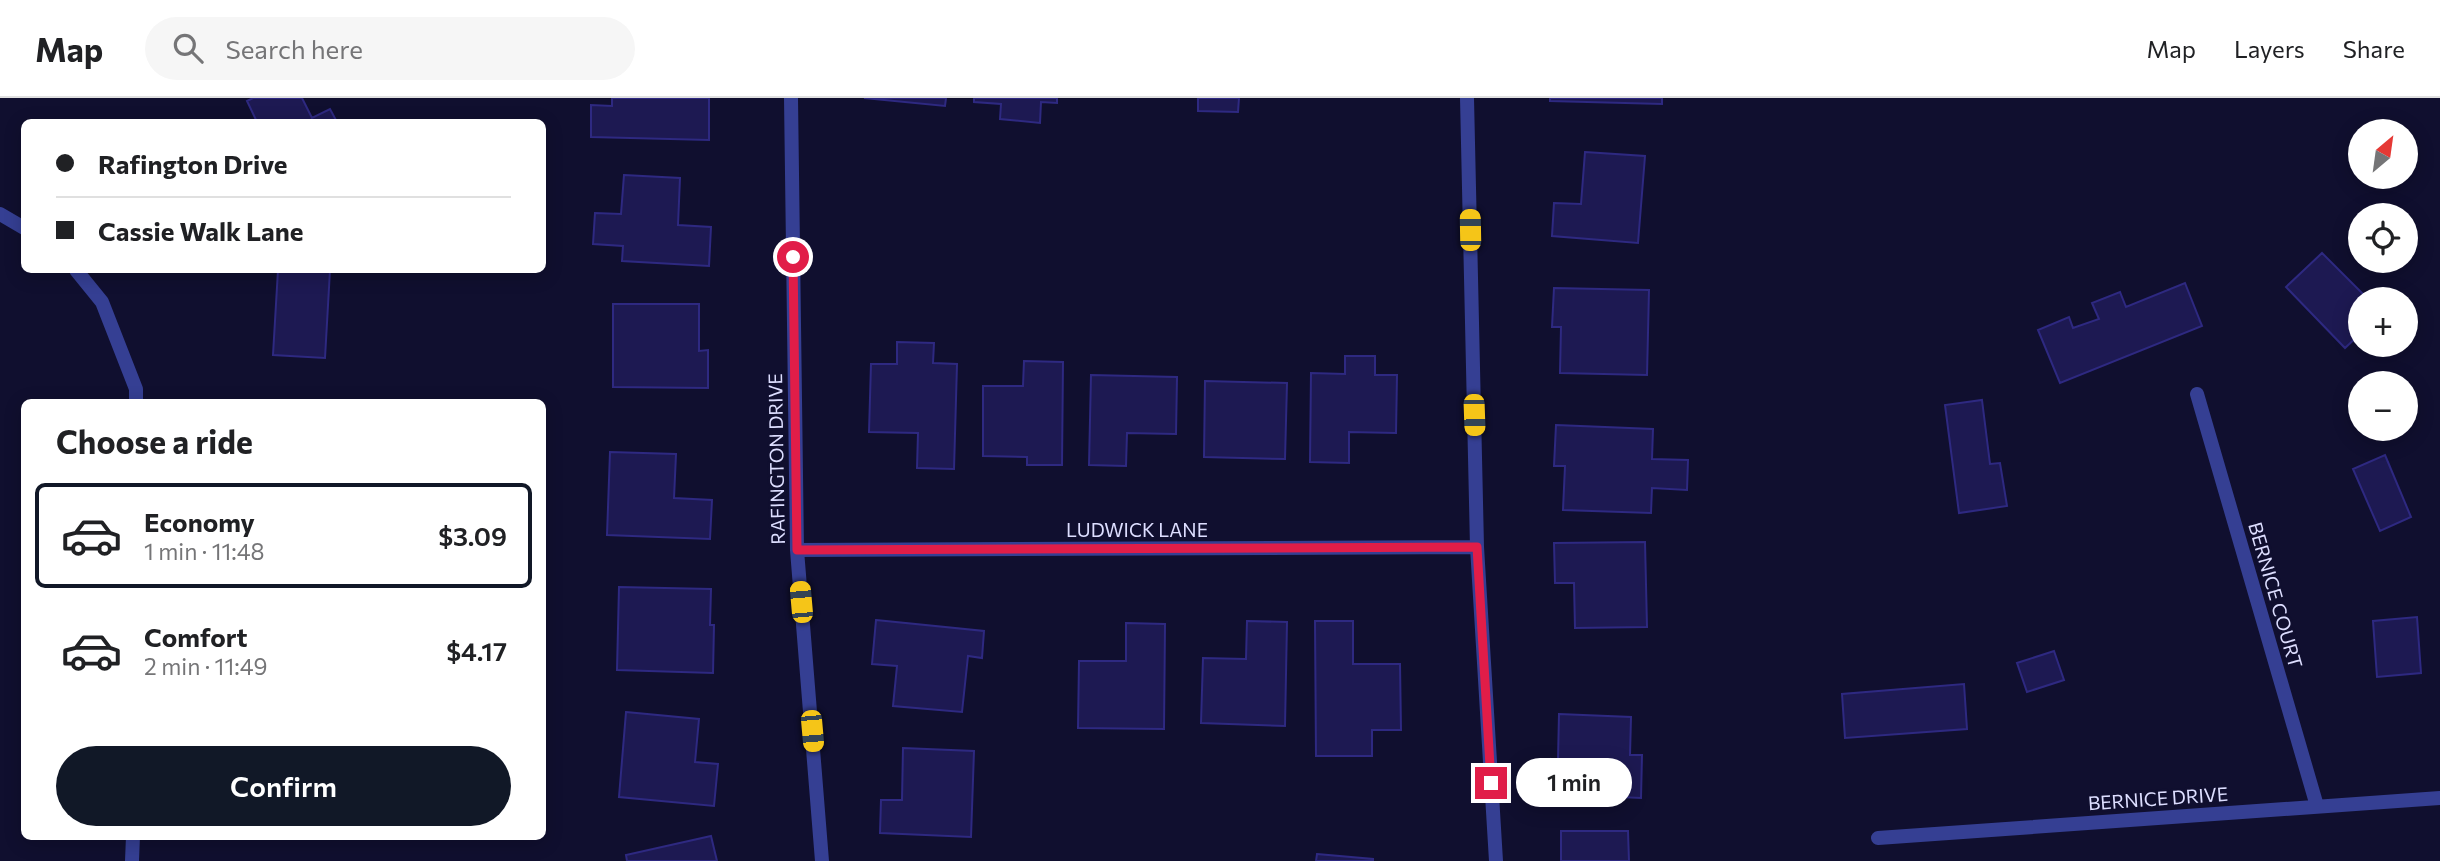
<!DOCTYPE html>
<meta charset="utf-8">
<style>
:root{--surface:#fff;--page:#f6f6f6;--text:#202124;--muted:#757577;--line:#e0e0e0;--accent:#111827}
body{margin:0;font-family:Commissioner,sans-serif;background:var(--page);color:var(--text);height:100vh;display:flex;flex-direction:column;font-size:26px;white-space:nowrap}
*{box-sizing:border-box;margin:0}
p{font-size:23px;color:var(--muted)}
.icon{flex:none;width:38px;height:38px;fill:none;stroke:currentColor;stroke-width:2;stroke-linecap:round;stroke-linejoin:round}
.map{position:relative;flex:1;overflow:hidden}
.sheet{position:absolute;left:21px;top:301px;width:525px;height:441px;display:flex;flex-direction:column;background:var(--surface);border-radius:10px;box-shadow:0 4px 18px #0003}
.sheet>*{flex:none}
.banner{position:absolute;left:21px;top:21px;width:525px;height:154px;border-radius:10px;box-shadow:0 4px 18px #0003;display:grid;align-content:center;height:154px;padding:0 35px;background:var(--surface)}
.needle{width:46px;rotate:29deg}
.controls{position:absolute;left:2348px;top:21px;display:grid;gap:14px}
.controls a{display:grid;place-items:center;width:70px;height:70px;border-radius:50%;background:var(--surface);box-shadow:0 4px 18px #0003;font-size:35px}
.end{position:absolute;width:32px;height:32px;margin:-16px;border:9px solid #e11d48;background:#fff;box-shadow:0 0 0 4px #fff}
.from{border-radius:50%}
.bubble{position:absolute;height:49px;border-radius:24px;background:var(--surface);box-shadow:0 4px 18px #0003;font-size:23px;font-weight:600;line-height:49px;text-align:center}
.car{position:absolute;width:21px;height:42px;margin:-21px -10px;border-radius:9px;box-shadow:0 0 5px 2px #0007;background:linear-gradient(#f5c518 24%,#345 0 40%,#f5c518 0 76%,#345 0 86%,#f5c518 0)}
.banner b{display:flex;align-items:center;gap:24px;height:66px;font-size:26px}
.banner b+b{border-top:2px solid var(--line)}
.banner i{width:18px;height:18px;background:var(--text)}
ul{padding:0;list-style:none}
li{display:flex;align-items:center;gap:21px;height:105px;margin:0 14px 10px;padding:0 21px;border:4px solid transparent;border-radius:10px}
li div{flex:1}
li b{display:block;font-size:26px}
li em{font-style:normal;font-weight:600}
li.active{border-color:var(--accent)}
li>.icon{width:63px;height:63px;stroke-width:1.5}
h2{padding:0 35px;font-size:32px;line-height:84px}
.cta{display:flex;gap:14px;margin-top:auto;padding:14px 35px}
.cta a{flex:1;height:80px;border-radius:42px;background:var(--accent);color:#fff;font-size:28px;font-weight:600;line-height:80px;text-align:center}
header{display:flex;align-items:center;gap:42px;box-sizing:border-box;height:98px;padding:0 35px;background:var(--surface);border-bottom:2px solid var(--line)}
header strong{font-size:33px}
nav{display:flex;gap:38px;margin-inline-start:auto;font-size:24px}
.search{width:490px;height:63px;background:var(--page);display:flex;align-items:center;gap:18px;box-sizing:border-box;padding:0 24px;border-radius:38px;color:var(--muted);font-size:26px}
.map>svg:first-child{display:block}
.building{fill:#1d1952;stroke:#2e2981;stroke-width:2}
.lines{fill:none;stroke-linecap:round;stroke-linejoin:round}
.minor{stroke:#353f93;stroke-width:14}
.route{stroke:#e11d48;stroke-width:9}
.labels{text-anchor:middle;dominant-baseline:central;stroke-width:5;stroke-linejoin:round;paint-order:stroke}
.street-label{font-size:19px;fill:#dddeff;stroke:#100f2f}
</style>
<header>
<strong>Map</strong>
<div class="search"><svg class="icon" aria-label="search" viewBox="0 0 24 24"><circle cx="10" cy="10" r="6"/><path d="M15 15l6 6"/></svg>Search here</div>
<nav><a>Map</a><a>Layers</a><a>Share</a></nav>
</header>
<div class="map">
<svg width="2440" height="763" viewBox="0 0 2440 763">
<rect width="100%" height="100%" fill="#100f2f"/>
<path class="building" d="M253,0H302L312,20L330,11L337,24H257L247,3Z
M612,0H709V42L591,39V7L612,8Z
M864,0H946L945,8Z
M974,0H1057V5L1041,4L1040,25L1000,21L1001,6L974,4Z
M1198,0H1239L1238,14L1198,13Z
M1550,0H1662V6L1550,3Z
M1585,54L1645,58L1638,145L1552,138L1554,105L1581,106Z
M624,77L680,80L678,127L711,129L709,168L622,163L623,148L593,146L595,115L621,116Z
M2322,155L2368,201H2361V235L2345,250L2286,189Z
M278,172H330L325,260L273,257Z
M2185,185L2202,228L2060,285L2038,232L2069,219L2073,230L2099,221L2092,205L2120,194L2126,209Z
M1554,190L1649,192L1647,277L1560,275L1561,229H1552Z
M613,206H699V253L708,252V290L613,289Z
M897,244L934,245L933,265L957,266L954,371L917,370L918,335L869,334L871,266H897Z
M1345,258H1375V277H1397L1396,335L1349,334V365L1310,364L1311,275L1345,276Z
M1024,263L1063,264L1062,367H1027V359L983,358V288H1023Z
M1091,277L1177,279L1176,336L1127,335L1126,368L1089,367Z
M1205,283L1287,285L1285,361L1204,359Z
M1982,302L1990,366L2000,365L2007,408L1959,415L1945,307Z
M1556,327L1653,331L1652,361L1688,362L1687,392L1652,390L1651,415L1563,412L1565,368H1554Z
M610,354L676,356L674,400L712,402L710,441L607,437Z
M2385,357L2411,419L2380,433L2353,371Z
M1645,444L1647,529L1575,530L1574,485H1555L1554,445Z
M619,489L711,491L710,527H714L713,575L617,572Z
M2417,519L2421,575L2377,579L2373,523Z
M876,522L984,533L982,560L968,558L962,614L893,608L897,568L872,566Z
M1247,523L1287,524L1285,628L1201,625L1203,560L1246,561Z
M1315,523H1353V566H1400L1401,632H1372V658H1316Z
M1126,525L1165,526L1164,631L1078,630L1079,563H1126Z
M2054,553L2064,582L2027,594L2017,565Z
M1964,586L1967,631L1845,640L1842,596Z
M626,614L699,621L695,664L718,666L714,708L619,699Z
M1559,616L1631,619L1630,657H1642L1641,700L1550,696L1551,661L1558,662Z
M903,650L974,653L971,739L880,735L881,702H902Z
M1561,733H1628L1629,763H1561Z
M711,738L717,763H627L626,757Z
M1317,756L1373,761V763H1316Z"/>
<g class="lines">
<path class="minor" d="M791,0L797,452L822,763
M1467,0L1477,449L1496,763
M0,116L24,130
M76,172L102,204L136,291V304
M2197,296L2317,708
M797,452L1477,449
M1878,740L2440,700
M132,763L133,738"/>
</g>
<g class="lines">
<path class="route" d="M793,159L797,452L1477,449L1491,685"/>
</g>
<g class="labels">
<g class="street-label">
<text transform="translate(776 361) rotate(-91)">RAFINGTON DRIVE</text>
<text x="1137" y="431">LUDWICK LANE</text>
<text transform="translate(2276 497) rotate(74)">BERNICE COURT</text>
<text transform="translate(2158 700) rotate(-4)">BERNICE DRIVE</text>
</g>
</g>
</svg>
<div class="controls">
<a><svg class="needle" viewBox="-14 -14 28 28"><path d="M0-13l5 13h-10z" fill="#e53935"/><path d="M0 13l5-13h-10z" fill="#757577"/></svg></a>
<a><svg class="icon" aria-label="locate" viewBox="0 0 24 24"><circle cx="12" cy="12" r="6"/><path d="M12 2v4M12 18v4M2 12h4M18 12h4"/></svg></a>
<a>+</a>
<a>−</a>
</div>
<i class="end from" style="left:793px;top:159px"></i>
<i class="end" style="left:1491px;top:685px"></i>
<div class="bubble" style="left:1516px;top:660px;width:116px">1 min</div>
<i class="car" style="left:1470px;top:132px;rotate:359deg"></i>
<i class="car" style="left:1474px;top:317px;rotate:178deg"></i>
<i class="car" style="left:801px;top:504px;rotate:355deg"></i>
<i class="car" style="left:812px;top:633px;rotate:175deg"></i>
<div class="banner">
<b><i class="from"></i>Rafington Drive</b>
<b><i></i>Cassie Walk Lane</b>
</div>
<section class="sheet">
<h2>Choose a ride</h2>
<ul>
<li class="active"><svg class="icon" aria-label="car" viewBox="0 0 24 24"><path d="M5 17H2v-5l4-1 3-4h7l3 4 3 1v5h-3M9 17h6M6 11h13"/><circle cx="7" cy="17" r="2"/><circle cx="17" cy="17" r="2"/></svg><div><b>Economy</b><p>1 min · 11:48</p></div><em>$3.09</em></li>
<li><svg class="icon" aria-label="car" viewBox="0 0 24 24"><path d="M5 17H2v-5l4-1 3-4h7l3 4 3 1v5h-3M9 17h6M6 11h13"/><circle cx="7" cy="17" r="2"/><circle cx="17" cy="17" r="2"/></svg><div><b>Comfort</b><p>2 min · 11:49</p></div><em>$4.17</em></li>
</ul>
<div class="cta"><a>Confirm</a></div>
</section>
</div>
